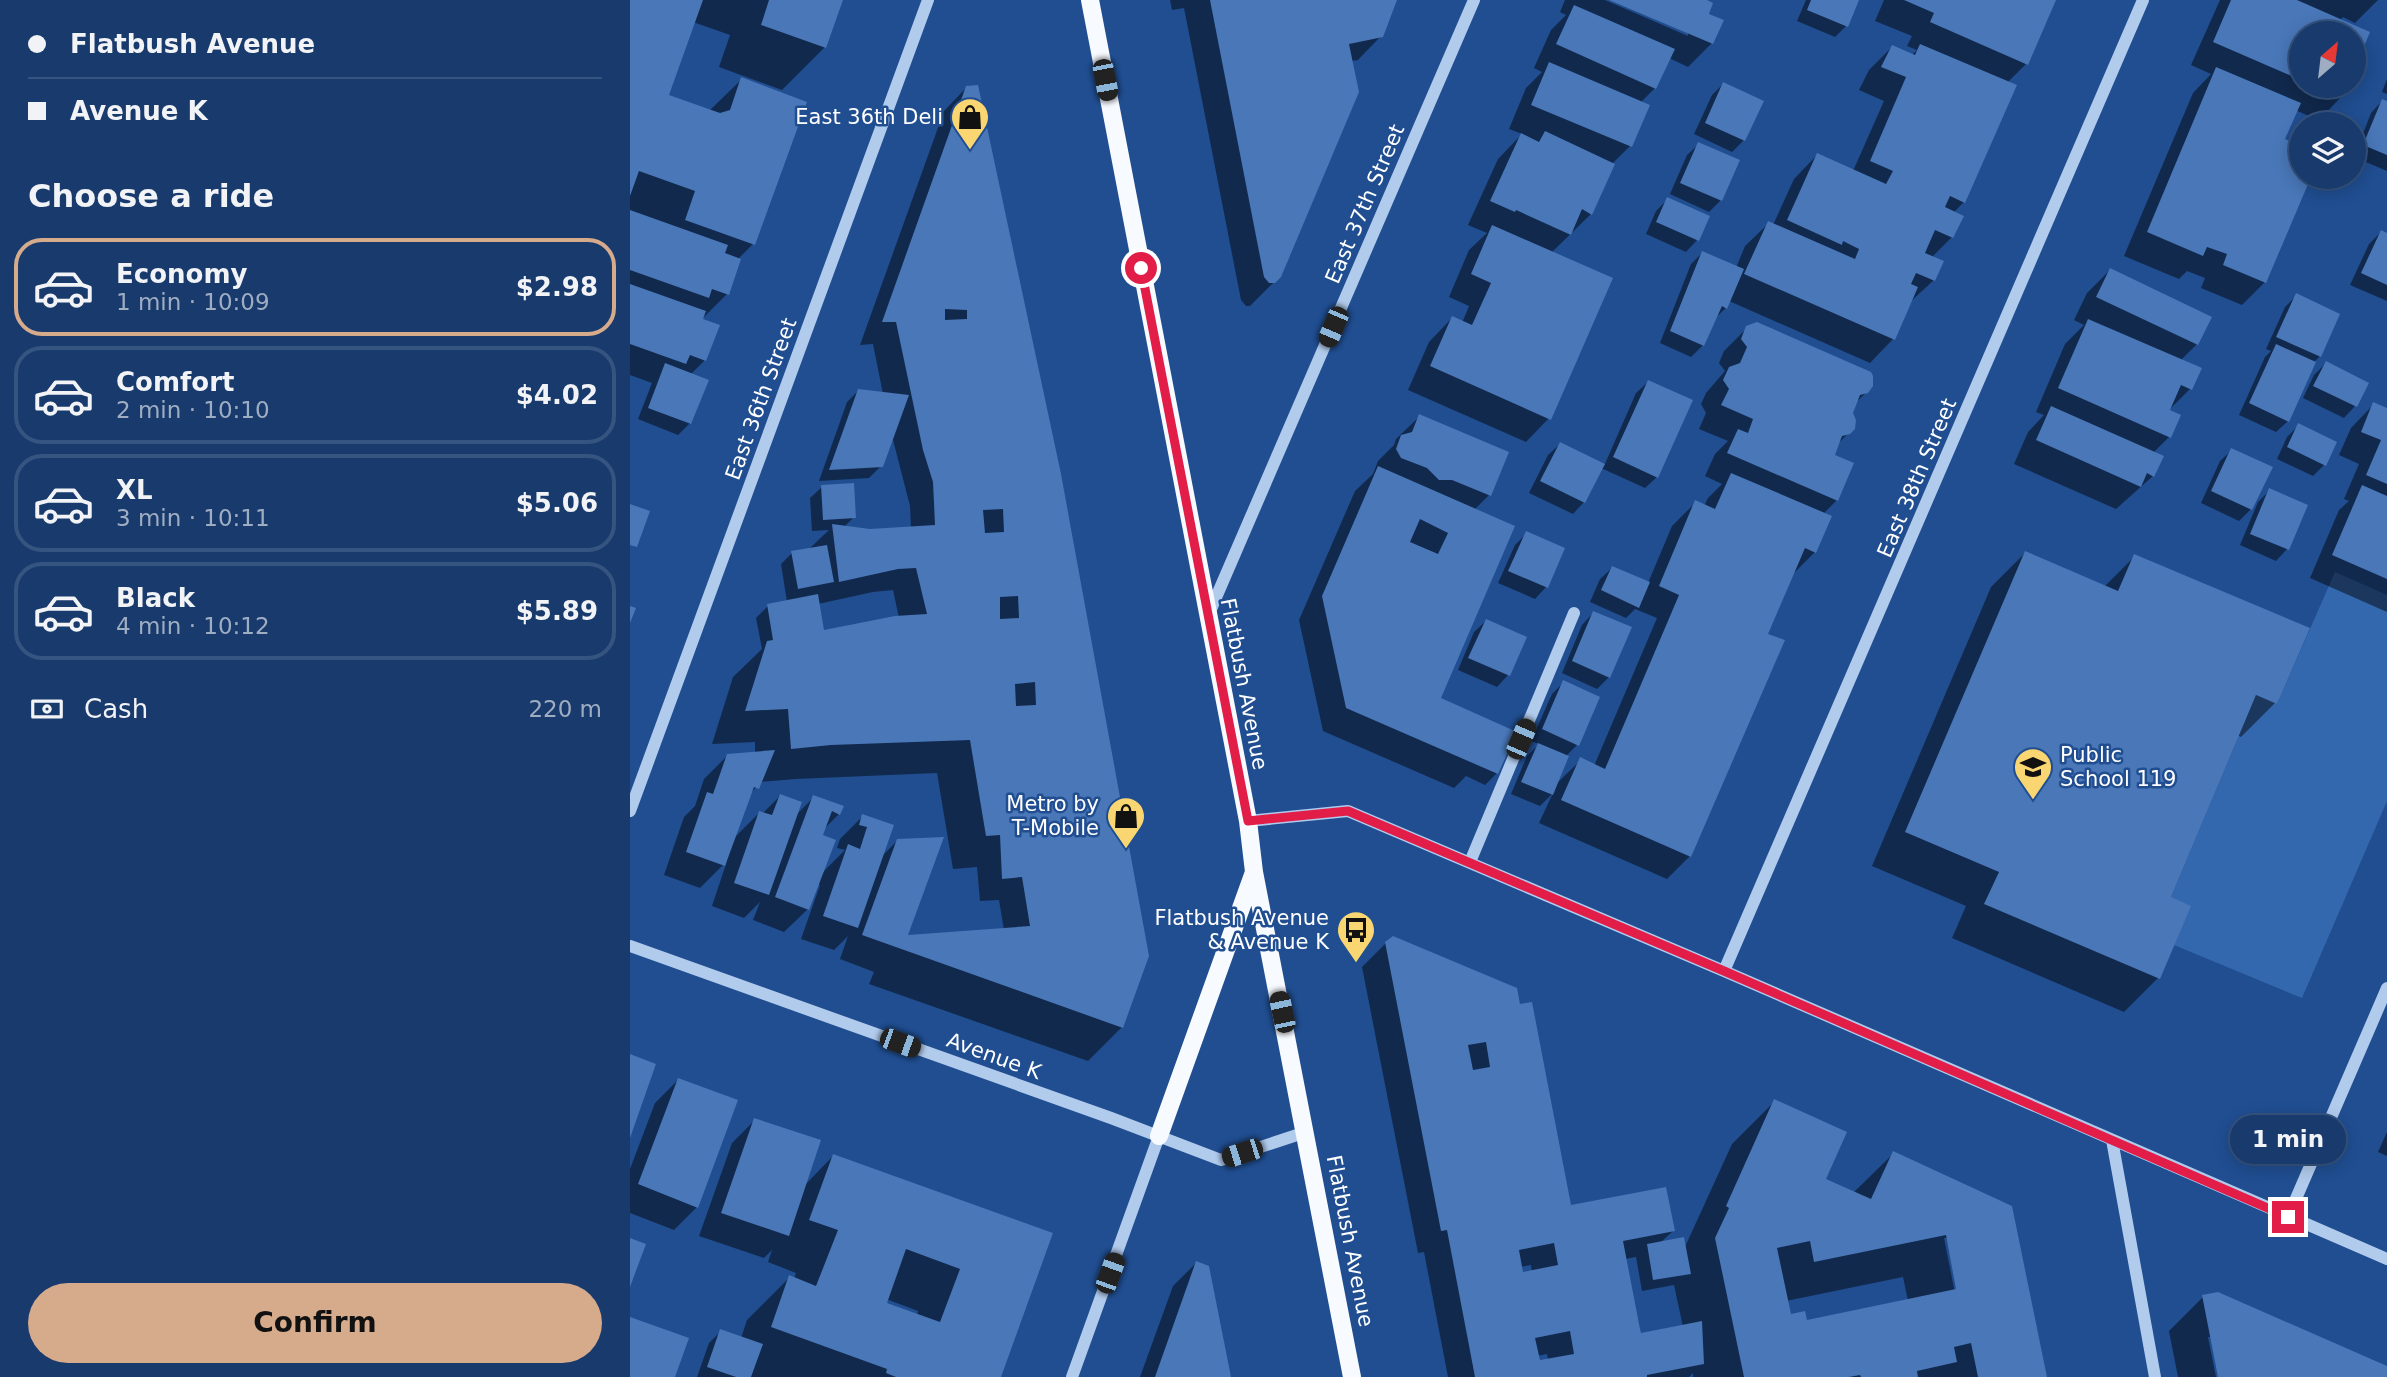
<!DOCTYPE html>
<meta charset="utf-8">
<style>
:root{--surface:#183a6d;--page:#214172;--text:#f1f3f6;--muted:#9fadc2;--line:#365480;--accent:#d6ab8b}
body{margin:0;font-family:"DejaVu Sans",sans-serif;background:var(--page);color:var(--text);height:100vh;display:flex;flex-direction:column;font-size:26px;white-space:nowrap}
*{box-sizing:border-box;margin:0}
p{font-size:23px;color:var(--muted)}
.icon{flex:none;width:38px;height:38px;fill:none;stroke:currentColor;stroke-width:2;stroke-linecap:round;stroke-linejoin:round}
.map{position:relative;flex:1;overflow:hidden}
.sheet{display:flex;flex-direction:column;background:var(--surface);width:630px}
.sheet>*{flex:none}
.hud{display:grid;align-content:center;height:154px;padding:0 28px;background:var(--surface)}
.needle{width:46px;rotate:28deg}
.fabs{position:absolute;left:1659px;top:21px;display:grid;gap:14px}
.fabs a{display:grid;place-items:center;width:77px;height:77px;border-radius:50%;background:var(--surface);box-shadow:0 4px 18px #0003,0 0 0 2px var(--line);font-size:35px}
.end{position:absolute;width:32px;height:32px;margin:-16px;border:9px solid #e11d48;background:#fff;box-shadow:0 0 0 4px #fff}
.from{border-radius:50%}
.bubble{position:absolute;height:49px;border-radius:24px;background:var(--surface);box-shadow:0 4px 18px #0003,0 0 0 2px var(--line);font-size:23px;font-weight:800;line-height:49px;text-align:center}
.car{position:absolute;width:21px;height:42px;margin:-21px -10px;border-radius:9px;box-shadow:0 0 5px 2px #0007;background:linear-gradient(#222 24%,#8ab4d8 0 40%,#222 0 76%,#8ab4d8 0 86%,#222 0)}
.hud b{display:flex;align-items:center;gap:24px;height:66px;font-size:26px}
.hud b+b{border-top:2px solid var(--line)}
.hud i{width:18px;height:18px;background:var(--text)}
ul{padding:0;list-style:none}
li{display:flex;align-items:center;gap:21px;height:98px;margin:0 14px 10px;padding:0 14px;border:4px solid var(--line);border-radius:28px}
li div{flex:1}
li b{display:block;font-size:26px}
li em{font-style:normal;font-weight:800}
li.current{border-color:var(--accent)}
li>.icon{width:63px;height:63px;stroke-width:1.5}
h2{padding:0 28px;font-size:32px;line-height:84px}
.pay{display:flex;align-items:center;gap:18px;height:77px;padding:0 28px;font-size:26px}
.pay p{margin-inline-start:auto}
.cta{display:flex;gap:14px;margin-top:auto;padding:14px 28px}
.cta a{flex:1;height:80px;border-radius:42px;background:var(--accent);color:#111;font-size:28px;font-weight:800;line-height:80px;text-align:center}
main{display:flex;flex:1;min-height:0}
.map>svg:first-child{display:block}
.green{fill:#3468ae}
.shadow{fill:#0007;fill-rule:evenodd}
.building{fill:#4977b8;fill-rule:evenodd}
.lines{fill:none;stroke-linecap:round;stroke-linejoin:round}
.minor{stroke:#b1cbed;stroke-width:12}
.major{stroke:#f7faff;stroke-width:18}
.route{stroke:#e11d48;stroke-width:9}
.labels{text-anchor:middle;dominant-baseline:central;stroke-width:5;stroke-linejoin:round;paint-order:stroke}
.poi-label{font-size:21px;fill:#fff;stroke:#204e91;text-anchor:end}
.street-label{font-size:21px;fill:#fff;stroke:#204e91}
</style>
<main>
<section class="sheet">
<div class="hud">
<b><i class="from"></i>Flatbush Avenue</b>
<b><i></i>Avenue K</b>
</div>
<h2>Choose a ride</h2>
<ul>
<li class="current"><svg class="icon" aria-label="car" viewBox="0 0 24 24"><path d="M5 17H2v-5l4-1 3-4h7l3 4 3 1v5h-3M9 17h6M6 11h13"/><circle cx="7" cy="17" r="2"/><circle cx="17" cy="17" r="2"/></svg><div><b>Economy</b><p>1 min · 10:09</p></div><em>$2.98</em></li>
<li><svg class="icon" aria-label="car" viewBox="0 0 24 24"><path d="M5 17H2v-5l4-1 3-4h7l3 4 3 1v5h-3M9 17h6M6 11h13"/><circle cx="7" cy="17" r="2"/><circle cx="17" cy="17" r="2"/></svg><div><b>Comfort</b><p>2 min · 10:10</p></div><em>$4.02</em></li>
<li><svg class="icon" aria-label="car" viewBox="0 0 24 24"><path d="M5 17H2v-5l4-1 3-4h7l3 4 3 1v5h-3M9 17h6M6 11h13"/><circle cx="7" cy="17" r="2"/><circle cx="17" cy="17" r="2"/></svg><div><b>XL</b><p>3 min · 10:11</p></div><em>$5.06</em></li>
<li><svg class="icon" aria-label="car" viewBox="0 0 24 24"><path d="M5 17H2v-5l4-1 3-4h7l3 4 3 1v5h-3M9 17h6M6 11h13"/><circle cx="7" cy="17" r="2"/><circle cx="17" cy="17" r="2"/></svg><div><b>Black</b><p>4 min · 10:12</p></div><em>$5.89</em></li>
</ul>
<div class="pay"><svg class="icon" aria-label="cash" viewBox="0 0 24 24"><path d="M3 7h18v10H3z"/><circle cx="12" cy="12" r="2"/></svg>Cash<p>220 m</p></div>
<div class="cta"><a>Confirm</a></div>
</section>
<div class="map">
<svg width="1757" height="1377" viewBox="0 0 1757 1377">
<rect width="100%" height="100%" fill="#204e91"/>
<path class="green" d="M1705,572L1757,595V801L1672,998L1544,945L1541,897L1626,695L1647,704Z"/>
<path class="shadow" d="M0,0H211L195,47L152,90L89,67L100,35L63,22L36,96L79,111L111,80L123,244L108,259L97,294L74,317H72L75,360L60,375V423L48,435L8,419L22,383L0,375Z
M540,0H765L751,36L728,60L721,61L650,276L620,306H616L611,300L554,8L542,10Z
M935,0H975L1058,36V32L984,0H1072L1076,15L1091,21L1082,43L1058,67L1039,58L1025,88L1010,103L1000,146L982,164L961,214L921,253L919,418L896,442L778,390L799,342L822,318L832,323L839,306L819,297L839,250L857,233L838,225L868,159L892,134L879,129L896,88L912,72L904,68L921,30L936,15L930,12Z
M1176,0H1227L1216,26L1205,37L1167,21Z
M1254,0H1424L1396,64L1377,83L1334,202L1323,213L1322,237L1302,257L1304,280L1279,303L1263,339L1240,363L1099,301L1096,308L1084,319L1073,345L1061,357L1030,343L1061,264L1072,253L1106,268L1115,246L1139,223L1143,225L1164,179L1187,155L1223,171L1254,101L1229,90L1239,70L1262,47L1282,55L1287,50L1277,46L1282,36L1245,21Z
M1590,0H1748L1725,23L1713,17L1710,20L1738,33L1724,66V33H1671V86H1721L1697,112L1694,111L1686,119L1665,110L1653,140L1671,148V177H1679L1635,282L1612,305L1571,288L1575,278L1557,271L1549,279L1494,256L1563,93L1581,74L1561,65Z
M1757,79V94L1752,92Z
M1093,84L1114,140L1102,152L1064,134L1082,95Z
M337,87L492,1027L458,1061L239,984L244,972L210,959L218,936L204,950L171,939L190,885L187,884L178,909L154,932L123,920L130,902L114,918L82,906L97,861L70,888L34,875L54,817L65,806L74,779L98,755L125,753V742L82,744L103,677L132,649L126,618L138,606L157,602L151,564L162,553L179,549L199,530L182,531L180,498L192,487L224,517L214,527L240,531L281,528L280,506L262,436L251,466L239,478L189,481L217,402L228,391L253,394L243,344L230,345L314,111ZM263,590L269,618L188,633V604L243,592ZM307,773L323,869L347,867L350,901L369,900L374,930L276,937L267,841L251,857L233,816L210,839L207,848L215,850L190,875L193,830L209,814L184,797L166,815L150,796L132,814L129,813L103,839L118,797L130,782L166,779Z
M1752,101L1757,103V171L1724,157L1741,113Z
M1069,144L1091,200L1079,212L1040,194L1057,155Z
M1038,199L1067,240L1056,252L1016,234L1026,211Z
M1751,232L1757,235V301L1720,285L1739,244Z
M1480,270L1567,344L1550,361L1560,389L1538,411L1539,437L1523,453V476L1486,509L1384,464L1398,432L1414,415L1406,412L1435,344L1454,325L1444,320L1457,293Z
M1667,295L1690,356L1683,363L1658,421L1646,432L1609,415L1635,357L1641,351L1636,349L1655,307Z
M1117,328L1237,392L1224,404L1221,413L1223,428L1207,445L1202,456L1207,500L1193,514L1185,552L1161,576L1136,635L1060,856L1037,879L909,823L923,793L910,806L881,794L897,756L909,744L901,741L922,694L934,682L947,745L936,756L925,785L951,760L964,766L1027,618L1005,609L996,618L960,602L970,579L982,568L1018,583L1042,526L1066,502L1074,506L1078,498L1092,484L1075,476L1085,454L1098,441L1069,429L1076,413L1071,404L1076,393L1095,371L1089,363L1094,351Z
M1696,363L1725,406L1714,418L1673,398L1684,375Z
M1018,382L1027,477L1015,488L971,468L954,502L943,514L899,493L918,455L930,444L974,466L1006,393Z
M1744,404L1757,410V612L1680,578L1709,510L1719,501L1714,499L1729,464L1709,455L1721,428Z
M790,416L859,495L844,510L808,699L867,773L855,785L836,776L824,788L693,731L669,620L725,491L743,474L748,461L764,445L766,439Z
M1668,426L1694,465L1683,476L1647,459L1657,437Z
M1602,450L1621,509L1609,521L1571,503L1590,461Z
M1640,490L1657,549L1646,561L1610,545L1628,502Z
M897,533L933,549L916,587L905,599L868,583L885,545Z
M1395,553L1474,587L1505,556L1677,629L1645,703L1611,737L1607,735L1538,898L1528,978L1494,1012L1322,938L1336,906L1242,866L1361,587Z
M963,613L979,677L967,689L932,673L952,625Z
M856,621L878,675L867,687L828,670L844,632Z
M756,943L886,989L940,1207L1043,1231L1030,1243L1054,1249L1102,1144L1145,1101L1194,1180L1223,1193L1263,1154L1415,1377H1063V1373L1059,1377H818L794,1252L788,1253L732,967ZM1314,1238H1318L1329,1298H1326ZM1006,1257L1012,1291L1044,1285L1053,1327L1010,1335L995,1259ZM901,1265L902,1272L892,1274L890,1267ZM1273,1277L1278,1301L1176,1322L1159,1316L1156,1301ZM917,1354L918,1360L909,1362L907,1356Z
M48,1080L67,1207L44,1230L0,1213V1169L25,1103Z
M125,1120L174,1186L203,1156L420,1234L369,1377H67L79,1343L91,1331L111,1338L117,1320L160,1277L164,1279L166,1273L138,1262L142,1250L134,1258L69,1236L102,1143ZM256,1299L288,1311L287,1316L254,1304Z
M1757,1132V1156L1748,1152Z
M566,1263L599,1377H510L543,1286Z
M1573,1297L1757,1368V1377H1590L1582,1337H1578L1586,1377H1548L1539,1331Z"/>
<path class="building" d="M0,0H73L39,95L90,113L100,110L111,77L177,102L125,245L55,220L65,191L9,171L0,196Z
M139,0H213L196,48L131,25Z
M580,0H767L753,37L719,44L729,92L651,277L645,283H639L634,277Z
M979,0H1077L1083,3L1079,14L1094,20L1083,44Z
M1181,0H1229L1218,27L1177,10Z
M1274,0H1426L1398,65L1300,22L1304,13Z
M1601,0H1667L1740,32L1726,66L1731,68L1724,84V33H1671V80L1583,42Z
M944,5L1045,49L1026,89L926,44Z
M1290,44L1387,85L1335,203L1320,196L1315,207L1334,216L1323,238L1305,230L1295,253L1314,261L1305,281L1286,273L1281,284L1288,287L1265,340L1114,274L1138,221L1225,259L1229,249L1213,241L1212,245L1157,220L1187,153L1256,184L1263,171L1240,161L1276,77L1251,67L1262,45L1285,55Z
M919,62L1020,105L1002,147L901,105Z
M1586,67L1671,103L1655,139L1671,146V177H1681L1636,283L1593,265L1597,254L1577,247L1573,256L1517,232Z
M1093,82L1134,101L1115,141L1075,123Z
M348,85L431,474L519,956L493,1028L232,935L267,839L314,837L278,935L400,926L392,877L372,879L370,835L356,836L340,740L201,745L161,749L158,709L115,711L137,641L143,640L137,604L188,594L194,630L265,616L297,614L286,568L268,569L209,582L202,524L240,529L305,525L303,482L293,450L266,322H252L336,86ZM315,309L337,310V319L315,320ZM373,509L374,532L355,533L353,510ZM388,596L389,618L370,619V597ZM405,682L406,705L386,706L385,684Z
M1685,86H1723L1721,90L1716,87L1711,97Z
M1752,99L1757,101V155L1733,145Z
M915,131L985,164L962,215L952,209L941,235L886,210L885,212L860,201L891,133L909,142Z
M1068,142L1110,160L1092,201L1050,183Z
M1037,197L1080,216L1069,241L1026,222Z
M0,210L98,245L95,253L111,259L99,295L82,289L79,298L0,270Z
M862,225L983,278L921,420L800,366L822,316L842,325L861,283L841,274Z
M1751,230L1757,233V285L1731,273Z
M1072,251L1114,269L1097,309L1092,306L1074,346L1040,331Z
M1480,268L1582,317L1568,345L1466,297Z
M0,284L76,311L73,319L90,325L76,361L60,355L56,364L0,344Z
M1666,293L1710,314L1691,357L1646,337Z
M1458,319L1572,368L1562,390L1551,385L1540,410L1551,415L1541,438L1428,388Z
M1127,322L1241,372L1243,376V386L1238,393L1230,395L1223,413L1226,420L1225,429L1220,434L1212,436L1205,455L1224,463L1208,501L1097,453L1108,429L1118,433L1123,419L1091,405L1099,389L1093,380L1099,367L1110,363L1117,347L1111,339L1116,326Z
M1646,344L1686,362L1659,422L1619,403Z
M1696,361L1739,383L1727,407L1683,386Z
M35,363L79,380L61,424L18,408Z
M1018,380L1063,400L1028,478L983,457Z
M228,389L279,395L253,467L199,470Z
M1743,402L1757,408V484L1736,475L1751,440L1731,432Z
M1421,406L1534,456L1524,477L1517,473L1511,487L1406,440Z
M789,414L879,452L861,496L822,480H809L797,468L771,458L766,449L771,435L782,432Z
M1668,423L1707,442L1696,466L1657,447Z
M930,442L975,464L955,503L910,481Z
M1601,448L1643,467L1622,510L1581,491Z
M748,466L885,526L811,698L887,732L868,774L716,708L692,596ZM790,519L818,533L808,554L780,542Z
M1101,473L1202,516L1186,553L1175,548L1138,634L1155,640L1061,857L931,800L950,757L975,769L1049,595L1029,586L1065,500L1085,509Z
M224,483L226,518L193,520L191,485Z
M1732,485L1757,496V579L1702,555Z
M1639,488L1678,505L1659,550L1620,534Z
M0,504L20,511L7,547L0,545Z
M896,531L935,548L918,588L878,571Z
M197,545L204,582L168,589L161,551Z
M1395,551L1488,591L1504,554L1680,628L1647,704L1626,695L1541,897L1561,906L1530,979L1354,904L1369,872L1275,832Z
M982,566L1020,582L1009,608L971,590Z
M0,606L6,608L0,623Z
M963,611L1002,627L980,678L942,661Z
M856,619L897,637L880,676L838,658Z
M933,680L970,697L949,746L912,729Z
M908,743L939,756L923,795L891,782Z
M145,750L129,789L124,787L95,866L56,852L77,792L83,794L97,754Z
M150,794L172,802L139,895L104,883L129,811L142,815Z
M183,795L214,806L210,815L202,811L193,835L206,840L179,910L145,897Z
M232,814L264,825L228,928L193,916L218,844L230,849L237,827L229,825Z
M763,936L887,988L890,1004L902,1002L941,1205L1036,1187L1045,1231L993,1241L1010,1329L1011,1333L1072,1321L1074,1364L1017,1375V1377H845L817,1230L811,1231L755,942ZM856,1042L860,1067L843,1070L838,1045ZM924,1243L928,1265L893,1272L889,1250ZM940,1331L944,1354L910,1360L905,1338Z
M0,1054L26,1064L0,1138Z
M48,1078L108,1100L68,1208L8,1184Z
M1144,1099L1217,1132L1196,1179L1241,1199L1263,1151L1382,1206L1417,1377H1348L1341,1343L1324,1347L1327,1362L1287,1371L1288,1377H1231L1230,1375L1219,1377H1114L1085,1238L1099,1208L1096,1206ZM1316,1235L1326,1289L1177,1320L1175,1311L1161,1314L1147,1248L1180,1241L1184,1262Z
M124,1118L191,1140L159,1236L91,1213Z
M203,1154L423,1233L371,1377H266L256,1373L257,1369L141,1327L159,1275L186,1286L208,1230L179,1220ZM276,1249L330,1269L310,1322L257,1303Z
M1054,1237L1061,1274L1023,1280L1017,1244Z
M0,1238L16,1244L0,1287Z
M566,1261L579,1266L601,1377H525Z
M1588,1292L1757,1366V1377H1588L1572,1295Z
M0,1317L59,1338L45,1377H0Z
M90,1329L133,1344L121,1377H106L77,1367Z"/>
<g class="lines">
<path class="minor" d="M578,616L844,0
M0,811L298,0
M618,821L718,811L1094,971L1757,1259
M840,862L944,613
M0,946L481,1118L591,1160L676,1132
M1094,971L1513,0
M1482,1140L1525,1377
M1658,1217L1757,988
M442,1377L529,1136"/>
<path class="major" d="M460,0L618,821L624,872L722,1377
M529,1136L624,872"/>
</g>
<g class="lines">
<path class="route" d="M511,268L618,821L718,811L1094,971L1658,1217"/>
</g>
<defs>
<symbol id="shop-pin" viewBox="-11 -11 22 30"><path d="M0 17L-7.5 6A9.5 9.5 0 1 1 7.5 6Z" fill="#fad672" stroke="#204e91"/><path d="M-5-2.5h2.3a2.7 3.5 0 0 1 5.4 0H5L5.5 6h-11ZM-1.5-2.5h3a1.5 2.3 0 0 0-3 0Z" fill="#111"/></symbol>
<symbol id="school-pin" viewBox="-11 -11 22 30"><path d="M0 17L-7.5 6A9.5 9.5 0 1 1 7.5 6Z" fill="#fad672" stroke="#204e91"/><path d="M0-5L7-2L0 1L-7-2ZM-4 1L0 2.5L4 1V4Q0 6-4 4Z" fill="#111"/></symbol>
<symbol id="bus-pin" viewBox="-11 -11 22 30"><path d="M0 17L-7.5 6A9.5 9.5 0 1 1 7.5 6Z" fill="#fad672" stroke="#204e91"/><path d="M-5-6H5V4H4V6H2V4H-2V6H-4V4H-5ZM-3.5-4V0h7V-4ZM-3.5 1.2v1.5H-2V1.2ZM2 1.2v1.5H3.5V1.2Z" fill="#111"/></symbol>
</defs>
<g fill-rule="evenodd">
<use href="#shop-pin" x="318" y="95" width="44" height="60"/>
<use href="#school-pin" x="1381" y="745" width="44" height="60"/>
<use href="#shop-pin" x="474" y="794" width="44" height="60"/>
<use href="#bus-pin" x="704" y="908" width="44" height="60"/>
</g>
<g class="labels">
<g class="poi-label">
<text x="313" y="117">East 36th Deli</text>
<text x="1430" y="755" text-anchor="start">Public<tspan x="1430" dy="24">School 119</tspan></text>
<text x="469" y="804">Metro by<tspan x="469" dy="24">T-Mobile</tspan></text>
<text x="699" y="918">Flatbush Avenue<tspan x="699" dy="24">&amp; Avenue K</tspan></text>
</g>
<g class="street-label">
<text transform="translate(735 204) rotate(-67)">East 37th Street</text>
<text transform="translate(131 399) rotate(-70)">East 36th Street</text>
<text transform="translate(1287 478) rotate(-67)">East 38th Street</text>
<text transform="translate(614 684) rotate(79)">Flatbush Avenue</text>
<text transform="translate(364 1056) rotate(20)">Avenue K</text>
<text transform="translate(720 1241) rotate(79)">Flatbush Avenue</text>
</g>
</g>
</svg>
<div class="fabs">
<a><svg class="needle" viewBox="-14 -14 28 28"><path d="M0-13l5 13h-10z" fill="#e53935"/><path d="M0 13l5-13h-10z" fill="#9fadc2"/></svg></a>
<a><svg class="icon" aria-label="layers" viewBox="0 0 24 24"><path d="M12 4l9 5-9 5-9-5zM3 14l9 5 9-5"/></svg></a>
</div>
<i class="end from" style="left:511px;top:268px"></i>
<i class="end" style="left:1658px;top:1217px"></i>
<div class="bubble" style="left:1600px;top:1115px;width:116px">1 min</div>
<i class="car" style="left:475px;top:80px;rotate:169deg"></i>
<i class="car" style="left:703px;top:327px;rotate:203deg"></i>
<i class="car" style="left:891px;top:739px;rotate:23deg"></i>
<i class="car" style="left:652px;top:1012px;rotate:348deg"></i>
<i class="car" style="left:270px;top:1043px;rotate:110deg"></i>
<i class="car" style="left:612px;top:1153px;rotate:252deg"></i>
<i class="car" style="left:480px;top:1273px;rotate:20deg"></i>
</div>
</main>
